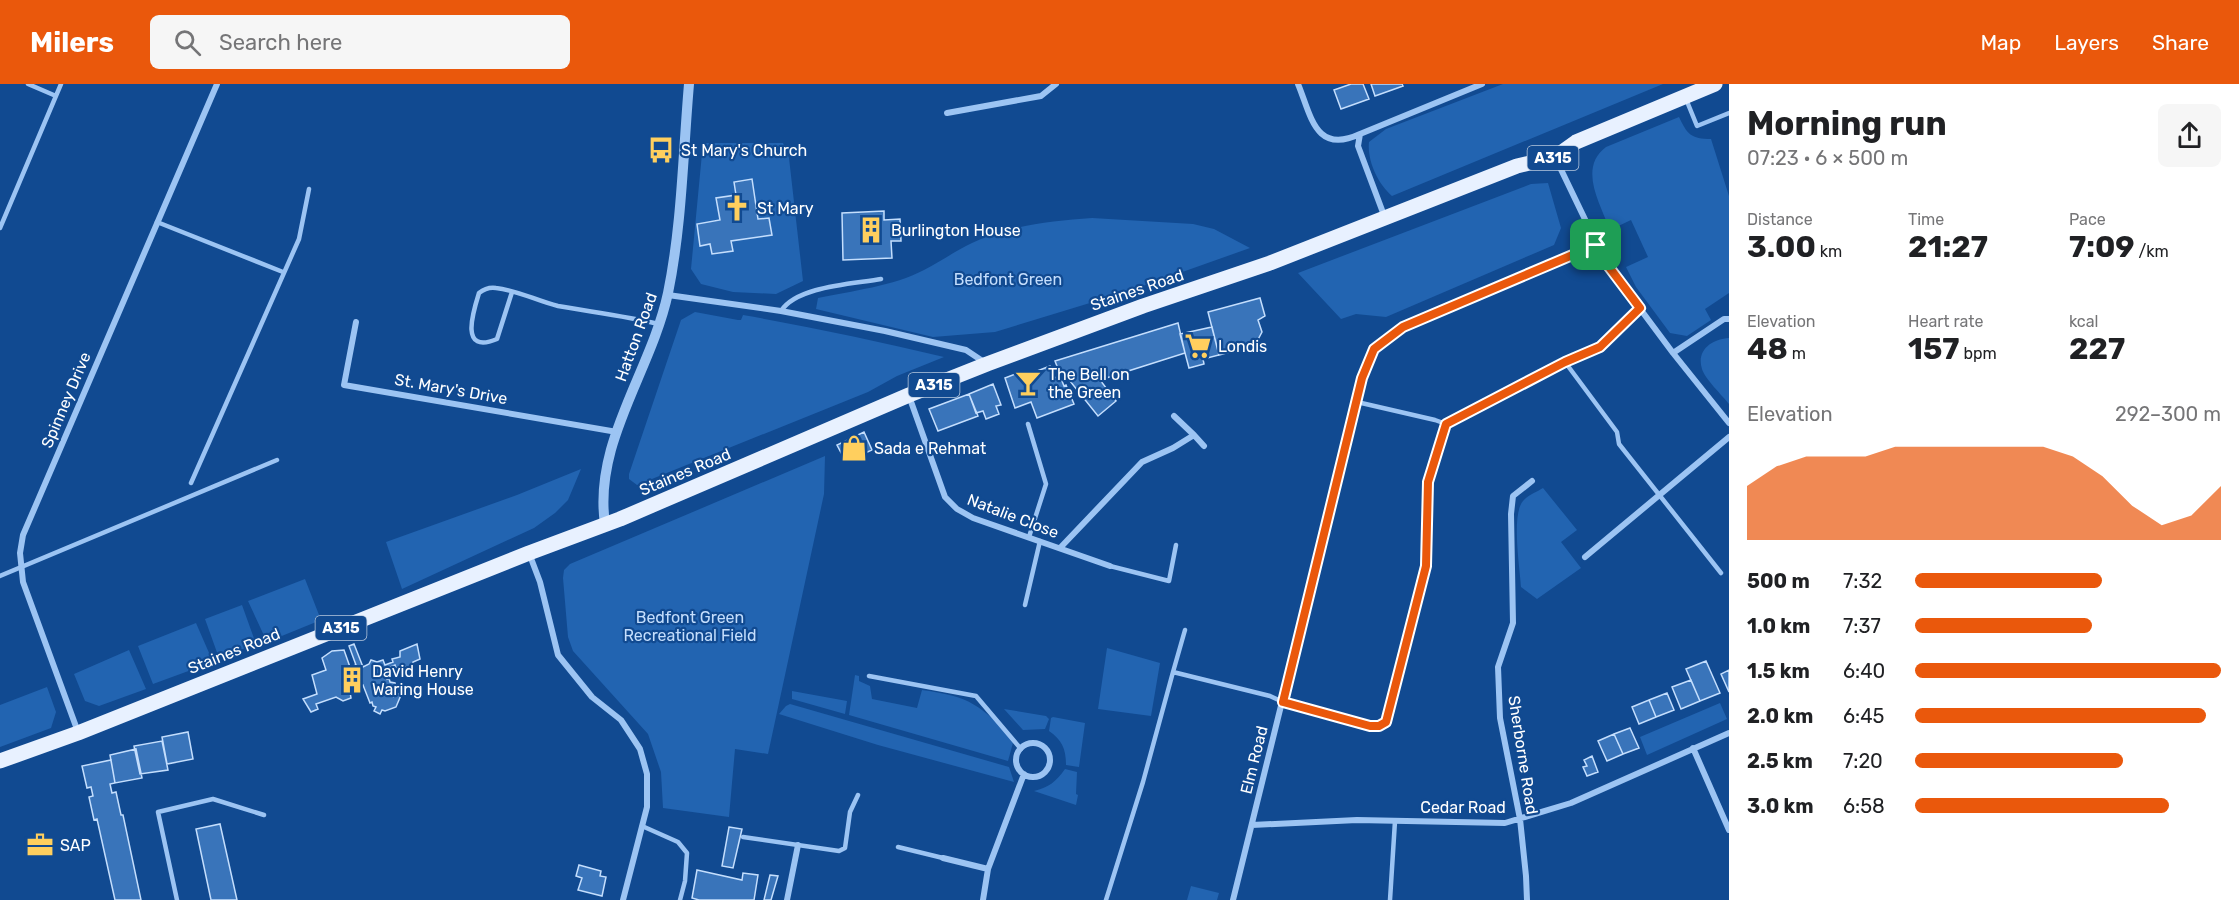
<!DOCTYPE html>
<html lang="en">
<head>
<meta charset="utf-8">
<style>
	:root { --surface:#fff; --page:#f6f6f6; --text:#202124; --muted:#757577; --accent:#ea580c }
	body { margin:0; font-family:Rubik,sans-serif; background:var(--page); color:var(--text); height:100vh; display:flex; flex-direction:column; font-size:22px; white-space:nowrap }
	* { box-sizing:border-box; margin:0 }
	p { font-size:20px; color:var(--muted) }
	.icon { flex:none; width:33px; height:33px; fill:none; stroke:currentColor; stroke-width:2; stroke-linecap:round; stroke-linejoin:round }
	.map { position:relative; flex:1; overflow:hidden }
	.side { display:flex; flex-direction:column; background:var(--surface); width:510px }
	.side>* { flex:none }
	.pin { position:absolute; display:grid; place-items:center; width:51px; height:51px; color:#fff; margin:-26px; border-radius:12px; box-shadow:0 3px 9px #0006 }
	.round { display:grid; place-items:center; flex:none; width:63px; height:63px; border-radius:9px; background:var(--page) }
	.headline { display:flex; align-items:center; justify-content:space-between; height:102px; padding:0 18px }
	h1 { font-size:33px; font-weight:700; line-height:45px }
	.metrics { display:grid; grid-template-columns:repeat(3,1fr); gap:9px; height:102px; padding:6px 18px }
	.metrics div { display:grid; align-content:center }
	.metrics b { font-size:30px; font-weight:700 }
	.metrics small { font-size:16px; font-weight:400 }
	.metrics p { font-size:16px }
	.chart { height:168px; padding:12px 18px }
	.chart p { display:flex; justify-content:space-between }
	.chart svg { width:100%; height:108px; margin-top:6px; fill:var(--accent); opacity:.7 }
	ul { padding:0 18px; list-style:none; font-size:20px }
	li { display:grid; grid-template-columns:96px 72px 1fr; align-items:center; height:45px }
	li i { height:15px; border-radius:8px; background:var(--accent) }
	header { display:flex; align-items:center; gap:36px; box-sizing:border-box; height:84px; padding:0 30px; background:var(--accent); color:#fff }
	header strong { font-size:28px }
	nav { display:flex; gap:33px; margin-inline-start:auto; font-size:21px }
	.search { width:420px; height:54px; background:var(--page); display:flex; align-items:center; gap:15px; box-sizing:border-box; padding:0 21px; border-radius:9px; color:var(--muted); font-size:22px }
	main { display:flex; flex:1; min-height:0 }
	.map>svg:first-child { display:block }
	.green { fill:#2264b1 }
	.building { fill:#3974ba; stroke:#c4defd; stroke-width:1.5 }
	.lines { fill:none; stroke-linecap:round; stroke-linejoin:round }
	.service { stroke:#9cc4f3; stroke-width:4.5 }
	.minor { stroke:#9cc4f3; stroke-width:6 }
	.tertiary { stroke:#9cc4f3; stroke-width:10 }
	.primary { stroke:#e8f1ff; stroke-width:15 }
	.route-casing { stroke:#fff; stroke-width:12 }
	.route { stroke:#ea580c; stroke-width:8 }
	.labels { text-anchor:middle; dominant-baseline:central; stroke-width:4.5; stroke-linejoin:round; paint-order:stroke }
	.shield { fill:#114a91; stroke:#b8c9de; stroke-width:1.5 }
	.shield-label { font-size:15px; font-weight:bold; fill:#fff }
	.poi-label { font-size:16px; fill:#fff; stroke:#114a91; text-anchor:start }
	.park-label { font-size:16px; fill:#c4defd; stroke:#114a91 }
	.street-label { font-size:16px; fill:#fff; stroke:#114a91 }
</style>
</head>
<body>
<header>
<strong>Milers</strong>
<div class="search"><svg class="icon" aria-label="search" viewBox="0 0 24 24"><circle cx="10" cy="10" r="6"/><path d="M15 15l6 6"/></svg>Search here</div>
<nav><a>Map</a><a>Layers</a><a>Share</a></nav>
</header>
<main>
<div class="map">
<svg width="1729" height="816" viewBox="0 0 1729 816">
	<rect width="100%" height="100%" fill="#114a91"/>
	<path class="green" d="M1503 0H1663L1392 112C1378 100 1367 77 1369 58L1386 45Z
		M1679 33C1687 50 1691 55 1711 55L1729 112V209L1705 225 1711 236 1687 252 1670 249 1636 203 1626 183 1648 173 1631 136 1610 146C1600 119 1578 84 1606 63Z
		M703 59H783L789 74 803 197 776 210 733 208 701 200 691 185Z
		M1548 99 1561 144 1554 161 1386 233 1356 230 1341 235 1298 189 1531 100Z
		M1092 134 1193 140 1214 145 1250 164 1126 208 995 248 933 253 816 225 818 214C851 207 894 202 924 186 940 178 955 167 972 159 1010 141 1051 137 1092 134Z
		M695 228 738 236H741L743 231C811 243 877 257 944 273L897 292 868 308 637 401 629 395V390L681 236Z
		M1729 254V320C1722 311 1705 295 1702 285 1696 266 1712 255 1729 254Z
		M825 372 824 410 768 670 735 665 729 733 663 724 661 688 648 650 573 567 568 553 563 494 564 486 570 480Z
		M581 385 568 416 555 429 534 444 402 505 386 458 517 411Z
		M1543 404 1577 446 1561 458 1581 484 1537 515 1521 503C1520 484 1511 431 1523 417 1528 411 1537 408 1543 404Z
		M305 495 321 536 267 558 248 517Z
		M242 521 256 560 219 574 205 535Z
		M196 539 213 578 153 600 138 562Z
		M1107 564 1160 579 1151 632 1098 625Z
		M129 566 146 605 99 622 85 617 74 590Z
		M855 591 859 592V597L870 602 872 615 917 624 922 606C972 613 979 621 1014 655L1008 677 849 631Z
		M47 603 56 628 51 644 0 663V621Z
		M792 607 847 617 845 630 792 615Z
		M1720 619 1727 635 1647 671 1640 653Z
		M790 620 1009 683 1014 698 878 661 779 630 786 622Z
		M1004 625 1046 632 1049 635 1045 645 1023 646Z
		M1053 633 1085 639 1079 683 1066 681C1066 665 1062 656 1049 647L1051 634Z
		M1065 685 1077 688 1076 710 1078 711 1076 721 1034 707C1049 703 1056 698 1065 685Z
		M1191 802 1219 809 1217 816H1187Z"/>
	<path class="building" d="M1351 0H1363L1369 15 1341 25 1334 6Z
		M1371 0H1402L1403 2 1375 12Z
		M752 95 758 135 769 134 772 151 731 157 733 167 712 170 710 160 700 162 697 140 720 136 716 114 736 111 734 98Z
		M884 127V136L900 135 901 157H891L892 174 843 176 842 129Z
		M1260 214 1265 232 1258 236 1262 248 1255 261 1219 271 1208 228Z
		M1178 239 1185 269 1100 296 1116 317 1098 332 1070 297 1060 290 1055 277Z
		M1212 243 1219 271 1203 275 1204 280 1189 284 1180 250Z
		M1050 282 1054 294 1060 292 1064 302 1066 301 1074 320 1037 334 1031 318 1015 324 1005 294 1018 289 1019 294Z
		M993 300 1001 321 996 322 999 330 986 335 983 327 976 329 969 310Z
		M969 310 978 332 938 347 929 325Z
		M864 348 872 366 846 378 837 361Z
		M354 560 363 583 369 580 371 576 377 578 383 576 385 581 393 578 392 575 400 573V567L417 560 420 575 413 578 411 584 406 585 404 581 396 584 395 581 386 585 387 595 389 594 390 598 395 599 396 602 393 606 394 611 395 608 401 611 396 623 385 627 382 626 380 630 374 627 376 623 373 622 372 618 370 619 363 601 350 608 351 614 343 617 336 613 316 620 318 625 311 628 303 615 317 610 312 591 326 586 322 574 332 567 344 566 350 583 356 581 349 562Z
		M1706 577 1720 609 1700 617 1686 585Z
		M1729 586V608L1721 590Z
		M1691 596 1700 617 1681 625 1672 603Z
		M1667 609 1674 626 1656 633 1649 616Z
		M1649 616 1656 633 1639 640 1632 623Z
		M1630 644 1639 664 1623 670 1614 650Z
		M188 648 193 675 167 680 162 653Z
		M1614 650 1623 670 1607 677 1598 657Z
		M162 657 168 686 140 690 134 662Z
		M136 665 142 694 115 699 110 671Z
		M1592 672 1598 688 1587 692 1583 683 1587 682 1584 676Z
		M111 676 115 699 110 700 112 709 116 708 121 731H123L141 816H115L97 735 94 736 89 713 93 712 91 703 87 704 82 682Z
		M220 740 237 816H211L196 745Z
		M729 743 742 745 733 784 722 782Z
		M579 781 601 787 600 792 606 793 602 812 578 806 582 794 576 792Z
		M697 786 742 796 743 789 758 791 754 816H699L692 814Z
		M770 791 778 792 771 816H764Z"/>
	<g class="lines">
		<path class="service" d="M28 0 56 12
			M1686 15 1697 42 1729 29
			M157 138 283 188
			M0 144 61 0
			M512 208 497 255C459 271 473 228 479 209 484 205 489 203 496 204 517 206 537 217 558 222 592 228 626 232 659 240
			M781 227C797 202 853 200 881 195
			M1565 278 1617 348 1619 360 1721 489
			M1357 318 1435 336 1446 340
			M1028 340 1046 400 1029 453
			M191 399 299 155 309 105
			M1110 482 1169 497 1176 461
			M0 492 277 376
			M1025 521 1040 457
			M1173 588 1185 546
			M869 592 976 612 1021 665
			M642 742 678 758 687 769 685 797 680 816
			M743 753 839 767 845 764 850 728 858 711
			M898 763 943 774
			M177 816 158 728 213 715 264 731
			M1106 816 1143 698 1173 588 1270 612 1283 618 1370 642 1379 641 1386 638 1426 482 1428 398 1446 340 1565 278 1601 263 1640 224
			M1390 816 1395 737"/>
		<path class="minor" d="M1298 0C1311 31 1315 71 1360 50
			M947 29 1041 12 1056 0
			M1555 73 1606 179 1673 269 1729 339
			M1385 134 1358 62 1360 50 1482 0
			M668 211 781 227 885 247 966 266 984 278
			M356 238 344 301 617 348
			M1673 269 1724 235H1729
			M909 312 945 413 957 425 973 434 1110 482
			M1174 332 1194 351
			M1060 464 1142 378 1173 364 1194 351 1204 362
			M529 469 540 498 558 571 592 613 621 636 640 665 647 690V723L623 816
			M1585 473 1729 353
			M78 648 23 498 20 469 23 451 217 0
			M1016 676a17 17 0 1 1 34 0a17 17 0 1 1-34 0Z
			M1693 664 1729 746
			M1252 741 1357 736 1505 739 1571 719 1729 649
			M943 774 988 785
			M787 816 798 761
			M983 816 988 785 1024 690
			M1233 816 1362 294 1374 265 1403 243 1596 161
			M1527 816 1526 792 1520 735 1500 634 1498 583 1513 539 1511 430 1513 412 1532 397"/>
		<path class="tertiary" d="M605 440C593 358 651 288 668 209 682 141 683 69 689 0"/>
		<path class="primary" d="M0 677 78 649 529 469 620 435 909 311 987 280 1143 222 1270 179 1517 82 1555 73 1576 58 1715 0"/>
	</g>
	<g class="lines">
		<g class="route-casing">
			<path id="route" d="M1596 161 1606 179 1640 224 1600 263 1565 278 1446 340 1428 398 1426 482 1386 638 1379 642H1370L1283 618 1362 294 1374 265 1403 243Z"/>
		</g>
		<use href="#route" class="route"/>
	</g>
	<defs>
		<g id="bus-bare" transform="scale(2.07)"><path d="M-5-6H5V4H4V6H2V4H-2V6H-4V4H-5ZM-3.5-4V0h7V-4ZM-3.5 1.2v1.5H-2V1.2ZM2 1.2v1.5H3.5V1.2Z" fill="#ffcf5e" stroke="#114a91" stroke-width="2.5" paint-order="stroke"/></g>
		<g id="church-bare" transform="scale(2.07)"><path d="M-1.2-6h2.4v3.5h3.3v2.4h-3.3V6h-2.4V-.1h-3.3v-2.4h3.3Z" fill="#ffcf5e" stroke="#114a91" stroke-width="2.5" paint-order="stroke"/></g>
		<g id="building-bare" transform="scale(2.07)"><path d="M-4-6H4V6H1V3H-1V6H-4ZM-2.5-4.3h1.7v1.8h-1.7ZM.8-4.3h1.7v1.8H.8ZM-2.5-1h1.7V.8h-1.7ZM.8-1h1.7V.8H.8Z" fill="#ffcf5e" stroke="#114a91" stroke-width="2.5" paint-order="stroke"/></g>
		<g id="supermarket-bare" transform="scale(2.07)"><path d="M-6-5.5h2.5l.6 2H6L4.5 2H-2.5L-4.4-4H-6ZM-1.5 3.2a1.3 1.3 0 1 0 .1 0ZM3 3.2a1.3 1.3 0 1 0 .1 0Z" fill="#ffcf5e" stroke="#114a91" stroke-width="2.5" paint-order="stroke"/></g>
		<g id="bar-bare" transform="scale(2.07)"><path d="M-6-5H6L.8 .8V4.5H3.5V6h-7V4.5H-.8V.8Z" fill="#ffcf5e" stroke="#114a91" stroke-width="2.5" paint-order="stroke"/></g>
		<g id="shop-bare" transform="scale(2.07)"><path d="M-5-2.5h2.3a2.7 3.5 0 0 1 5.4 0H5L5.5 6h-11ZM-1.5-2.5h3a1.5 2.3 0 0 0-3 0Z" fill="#ffcf5e" stroke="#114a91" stroke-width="2.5" paint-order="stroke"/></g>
		<g id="office-bare" transform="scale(2.07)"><path d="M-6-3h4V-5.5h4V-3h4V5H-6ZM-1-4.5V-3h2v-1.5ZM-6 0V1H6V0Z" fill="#ffcf5e" stroke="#114a91" stroke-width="2.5" paint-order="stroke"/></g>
	</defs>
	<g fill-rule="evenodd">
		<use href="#bus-bare" x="661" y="66"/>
		<use href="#church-bare" x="737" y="124"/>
		<use href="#building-bare" x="871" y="146"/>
		<use href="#supermarket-bare" x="1198" y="262"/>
		<use href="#bar-bare" x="1028" y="299"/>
		<use href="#shop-bare" x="854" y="364"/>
		<use href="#building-bare" x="352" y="596"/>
		<use href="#office-bare" x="40" y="761"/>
	</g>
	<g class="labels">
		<g class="shield">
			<rect x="1527.5" y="62" width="51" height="24" rx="4.5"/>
			<rect x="908.5" y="289" width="51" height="24" rx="4.5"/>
			<rect x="315.5" y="532" width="51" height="24" rx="4.5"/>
		</g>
		<g class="shield-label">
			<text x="1553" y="74">A315</text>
			<text x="934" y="301">A315</text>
			<text x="341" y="544">A315</text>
		</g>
		<g class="poi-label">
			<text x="681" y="66">St Mary's Church</text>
			<text x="757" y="124">St Mary</text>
			<text x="891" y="146">Burlington House</text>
			<text x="1218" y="262">Londis</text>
			<text x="1048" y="290">The Bell on<tspan x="1048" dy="18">the Green</tspan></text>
			<text x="874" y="364">Sada e Rehmat</text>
			<text x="372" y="587">David Henry<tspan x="372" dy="18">Waring House</tspan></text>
			<text x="60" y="761">SAP</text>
		</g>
		<g class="park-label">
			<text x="1008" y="195">Bedfont Green</text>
			<text x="690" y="533">Bedfont Green<tspan x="690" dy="18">Recreational Field</tspan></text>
		</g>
		<g class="street-label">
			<text transform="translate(1137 206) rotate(-19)">Staines Road</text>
			<text transform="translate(636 253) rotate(-70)">Hatton Road</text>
			<text transform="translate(451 305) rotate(10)">St. Mary's Drive</text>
			<text transform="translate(66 316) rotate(-67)">Spinney Drive</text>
			<text transform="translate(685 388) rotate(-23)">Staines Road</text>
			<text transform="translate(1013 432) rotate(21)">Natalie Close</text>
			<text transform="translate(234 567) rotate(-22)">Staines Road</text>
			<text transform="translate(1523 671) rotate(81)">Sherborne Road</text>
			<text transform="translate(1254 676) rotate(-76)">Elm Road</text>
			<text x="1463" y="723">Cedar Road</text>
		</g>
	</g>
</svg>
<div class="pin" style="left:1596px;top:161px;background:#1e9e55"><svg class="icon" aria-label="arrive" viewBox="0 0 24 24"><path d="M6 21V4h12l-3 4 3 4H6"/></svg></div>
</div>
<section class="side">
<div class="headline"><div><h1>Morning run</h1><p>07:23 · 6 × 500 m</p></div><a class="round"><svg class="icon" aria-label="share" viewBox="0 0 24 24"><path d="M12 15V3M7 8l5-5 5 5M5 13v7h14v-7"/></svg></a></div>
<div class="metrics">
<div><p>Distance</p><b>3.00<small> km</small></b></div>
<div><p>Time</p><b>21:27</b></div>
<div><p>Pace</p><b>7:09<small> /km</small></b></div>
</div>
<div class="metrics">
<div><p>Elevation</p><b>48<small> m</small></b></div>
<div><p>Heart rate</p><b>157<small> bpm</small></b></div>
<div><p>kcal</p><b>227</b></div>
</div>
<div class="chart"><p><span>Elevation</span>292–300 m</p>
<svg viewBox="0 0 160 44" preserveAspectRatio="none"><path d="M0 44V22L10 14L20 10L30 10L40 10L50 6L60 6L70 6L80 6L90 6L100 6L110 10L120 18L130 30L140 38L150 34L160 22V44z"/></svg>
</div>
<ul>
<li><b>500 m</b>7:32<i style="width:61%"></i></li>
<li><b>1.0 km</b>7:37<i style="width:58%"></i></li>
<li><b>1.5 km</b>6:40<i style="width:100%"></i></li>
<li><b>2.0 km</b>6:45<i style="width:95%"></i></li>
<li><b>2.5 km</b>7:20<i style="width:68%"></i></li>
<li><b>3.0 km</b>6:58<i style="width:83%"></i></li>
</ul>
</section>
</main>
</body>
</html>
